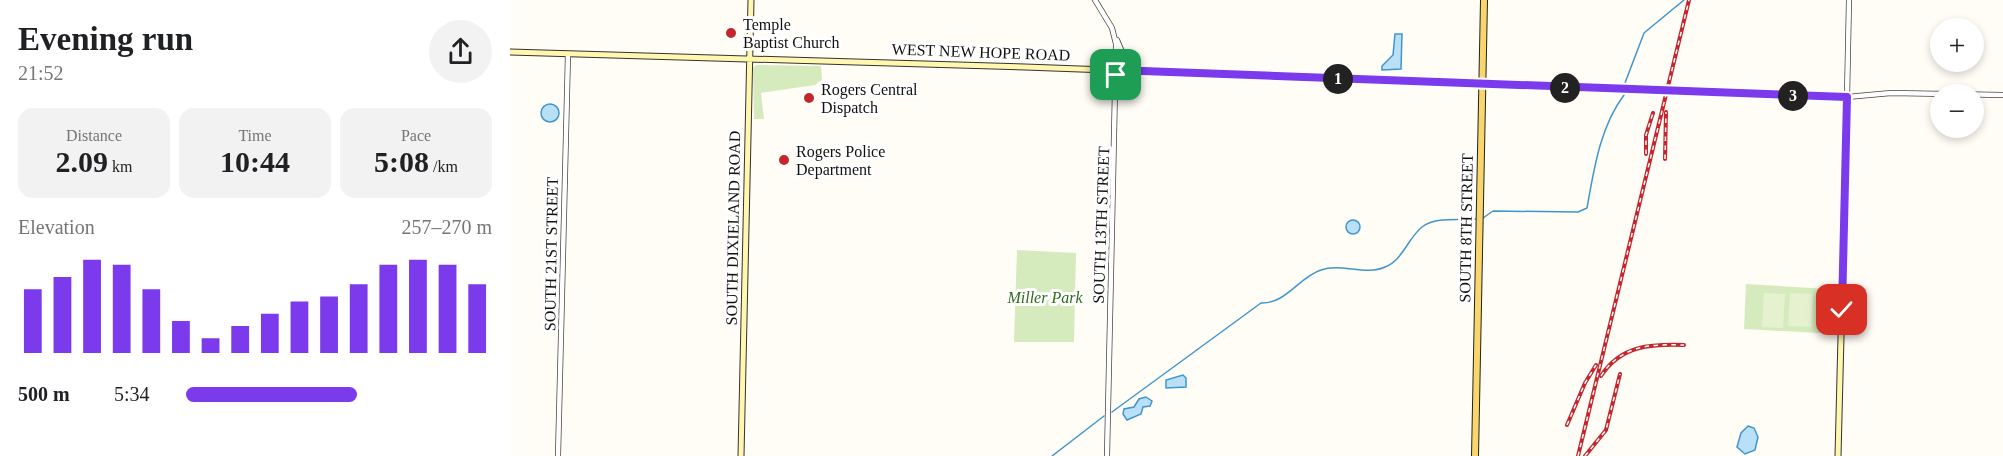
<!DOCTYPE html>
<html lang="en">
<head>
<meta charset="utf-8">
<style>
	:root { --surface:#fff; --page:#f2f2f2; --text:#202124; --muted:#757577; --accent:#7c3aed }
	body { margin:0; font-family:"Times New Roman",serif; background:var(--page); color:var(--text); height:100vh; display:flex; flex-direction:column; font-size:22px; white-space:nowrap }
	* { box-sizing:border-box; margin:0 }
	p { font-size:20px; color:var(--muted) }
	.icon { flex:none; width:33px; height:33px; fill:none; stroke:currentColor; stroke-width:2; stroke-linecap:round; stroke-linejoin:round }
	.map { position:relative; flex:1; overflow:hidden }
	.panel { display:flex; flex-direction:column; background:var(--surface); width:510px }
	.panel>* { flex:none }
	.fabs { position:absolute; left:1420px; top:18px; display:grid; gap:12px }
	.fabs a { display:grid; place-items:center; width:54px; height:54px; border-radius:50%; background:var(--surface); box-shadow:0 3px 9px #0003; font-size:30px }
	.pin { position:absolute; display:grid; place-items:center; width:51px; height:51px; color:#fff; margin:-26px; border-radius:12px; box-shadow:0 3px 9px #0006 }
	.km { position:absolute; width:30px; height:30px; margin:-15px; border-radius:50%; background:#222; color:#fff; font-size:16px; line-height:30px; text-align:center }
	.round { display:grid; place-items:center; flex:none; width:63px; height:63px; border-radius:32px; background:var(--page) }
	.headline { display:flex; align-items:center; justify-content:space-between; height:102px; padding:0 18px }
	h1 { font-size:33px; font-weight:700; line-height:45px }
	.metrics { display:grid; grid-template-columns:repeat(3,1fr); gap:9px; height:102px; padding:6px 18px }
	.metrics div { display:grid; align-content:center; border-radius:15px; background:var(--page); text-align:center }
	.metrics b { font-size:30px; font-weight:700 }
	.metrics small { font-size:16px; font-weight:400 }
	.metrics p { font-size:16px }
	.chart { height:168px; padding:12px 18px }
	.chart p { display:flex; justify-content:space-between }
	.chart svg { width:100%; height:108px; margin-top:6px; stroke:var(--accent); stroke-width:6 }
	ul { padding:0 18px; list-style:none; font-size:20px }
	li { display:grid; grid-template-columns:96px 72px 1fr; align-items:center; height:45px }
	li i { height:15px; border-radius:8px; background:var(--accent) }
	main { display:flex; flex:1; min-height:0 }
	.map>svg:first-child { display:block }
	.green { fill:#d5ebbd }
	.pitch { fill:#e6f2cf }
	.water { fill:#b9e0f7; stroke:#3f96cf; stroke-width:1.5 }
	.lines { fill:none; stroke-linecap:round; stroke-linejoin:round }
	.stream { stroke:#3f96cf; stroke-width:1.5 }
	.tertiary-casing { stroke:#444; stroke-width:6 }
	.secondary-casing { stroke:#333; stroke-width:7 }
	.primary-casing { stroke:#222; stroke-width:8 }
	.tertiary { stroke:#fff; stroke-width:4.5 }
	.secondary { stroke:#fff6b0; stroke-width:5 }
	.primary { stroke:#f9d66b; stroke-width:6 }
	.rail-casing { stroke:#c4262e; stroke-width:4 }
	.rail { stroke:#fff; stroke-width:1.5; stroke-dasharray:4.5; stroke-linecap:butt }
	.route-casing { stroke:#fff; stroke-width:12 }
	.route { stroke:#7c3aed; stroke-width:8 }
	.poi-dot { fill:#c4262e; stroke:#fff; stroke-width:2 }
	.labels { text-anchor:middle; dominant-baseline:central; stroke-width:6; stroke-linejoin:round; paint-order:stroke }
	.poi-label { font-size:16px; fill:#111; stroke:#fff; text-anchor:start }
	.street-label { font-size:16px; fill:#111; stroke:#fff }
	.park-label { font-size:16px; font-style:italic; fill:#2f6b1f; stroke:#fff }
</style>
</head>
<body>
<main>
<section class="panel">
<div class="headline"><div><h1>Evening run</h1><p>21:52</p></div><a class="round"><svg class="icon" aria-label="share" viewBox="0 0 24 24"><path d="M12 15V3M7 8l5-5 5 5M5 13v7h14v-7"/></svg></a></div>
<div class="metrics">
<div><p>Distance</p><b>2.09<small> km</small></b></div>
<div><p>Time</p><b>10:44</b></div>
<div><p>Pace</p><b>5:08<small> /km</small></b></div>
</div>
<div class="chart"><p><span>Elevation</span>257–270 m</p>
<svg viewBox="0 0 160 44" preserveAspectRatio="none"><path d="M5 44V18M15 44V13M25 44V6M35 44V8M45 44V18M55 44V31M65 44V38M75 44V33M85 44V28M95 44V23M105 44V21M115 44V16M125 44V8M135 44V6M145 44V8M155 44V16"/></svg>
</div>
<ul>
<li><b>500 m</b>5:34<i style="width:56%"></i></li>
</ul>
</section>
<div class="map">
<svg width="1493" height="456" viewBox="0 0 1493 456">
	<rect width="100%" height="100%" fill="#fffdf5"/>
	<path class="green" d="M246 65 311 66 312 80 305 85 251 93 254 119H244L243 68Z
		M507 250 566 253 564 342H504Z
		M1236 284 1320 289 1328 295 1325 301 1327 334 1234 329Z"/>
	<path class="pitch" d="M1254 293 1275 294 1273 328 1252 327Z
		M1280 293 1303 294 1301 327 1278 326Z"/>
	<path class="water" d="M885 34H892L891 69 872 70V66L883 55Z
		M31 113a9 9 0 1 1 18 0a9 9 0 1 1-18 0Z
		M836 227a7 7 0 1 1 14 0a7 7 0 1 1-14 0Z
		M673 375 676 378V387L656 388V380Z
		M636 397 642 401 640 406 633 407 631 414 617 420 613 414 614 409 624 407 629 399Z
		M1238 426 1244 428 1248 437 1245 450 1235 454 1227 447 1231 433Z"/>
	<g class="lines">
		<path class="stream" d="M1115 83 1134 33 1174 0
			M973 218 983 211 1068 212 1077 208C1084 169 1090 127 1114 95
			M602 412 751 303C776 304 789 277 811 270 831 263 856 276 875 267 893 260 898 238 912 227 926 216 951 221 967 219
			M542 456 594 416"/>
		<g class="tertiary-casing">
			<path id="tertiary" d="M585 0 602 28 606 44 597 456
				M1339 0 1337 97 1381 93 1493 95
				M607 40 615 59 629 71
				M48 456 58 54"/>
		</g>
		<g class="secondary-casing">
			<path id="secondary" d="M0 52 515 67 1337 97 1328 456
				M231 456 241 0"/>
		</g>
		<g class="primary-casing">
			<path id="primary" d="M965 456 974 0"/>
		</g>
		<use href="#tertiary" class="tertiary"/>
		<use href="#secondary" class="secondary"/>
		<use href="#primary" class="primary"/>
		<g class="rail-casing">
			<path id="rail" d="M1136 154V135L1143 113
				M1155 159 1156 112
				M1091 376C1111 345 1141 344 1174 345
				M1057 425 1075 383 1086 365
				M1068 456 1179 0
				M1075 456 1096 430 1110 374"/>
		</g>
		<use href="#rail" class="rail"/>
	</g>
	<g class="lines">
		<g class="route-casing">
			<path id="route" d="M606 75V70L1337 97 1332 310"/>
		</g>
		<use href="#route" class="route"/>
	</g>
	<g class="poi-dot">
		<circle cx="221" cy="33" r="6"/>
		<circle cx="299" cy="98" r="6"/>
		<circle cx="274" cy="160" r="6"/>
	</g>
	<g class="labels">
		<g class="poi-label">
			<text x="233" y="24">Temple<tspan x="233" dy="18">Baptist Church</tspan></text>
			<text x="311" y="89">Rogers Central<tspan x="311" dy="18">Dispatch</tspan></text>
			<text x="286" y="151">Rogers Police<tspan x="286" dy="18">Department</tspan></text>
		</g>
		<g class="street-label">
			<text transform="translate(471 52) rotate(2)">WEST NEW HOPE ROAD</text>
			<text transform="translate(591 225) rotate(-88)">SOUTH 13TH STREET</text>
			<text transform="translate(223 228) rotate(-89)">SOUTH DIXIELAND ROAD</text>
			<text transform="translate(956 228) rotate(-89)">SOUTH 8TH STREET</text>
			<text transform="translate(41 254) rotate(-89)">SOUTH 21ST STREET</text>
		</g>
		<g class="park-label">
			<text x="535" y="297">Miller Park</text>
		</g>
	</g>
</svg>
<div class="fabs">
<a>+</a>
<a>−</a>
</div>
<div class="pin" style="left:606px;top:75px;background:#1e9e55"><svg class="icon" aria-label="arrive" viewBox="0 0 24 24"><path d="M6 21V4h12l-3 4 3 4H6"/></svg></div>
<div class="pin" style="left:1332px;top:310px;background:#d93025"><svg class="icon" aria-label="check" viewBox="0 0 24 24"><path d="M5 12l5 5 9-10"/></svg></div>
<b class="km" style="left:828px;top:79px">1</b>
<b class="km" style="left:1055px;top:88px">2</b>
<b class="km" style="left:1283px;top:96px">3</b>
</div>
</main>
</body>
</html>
